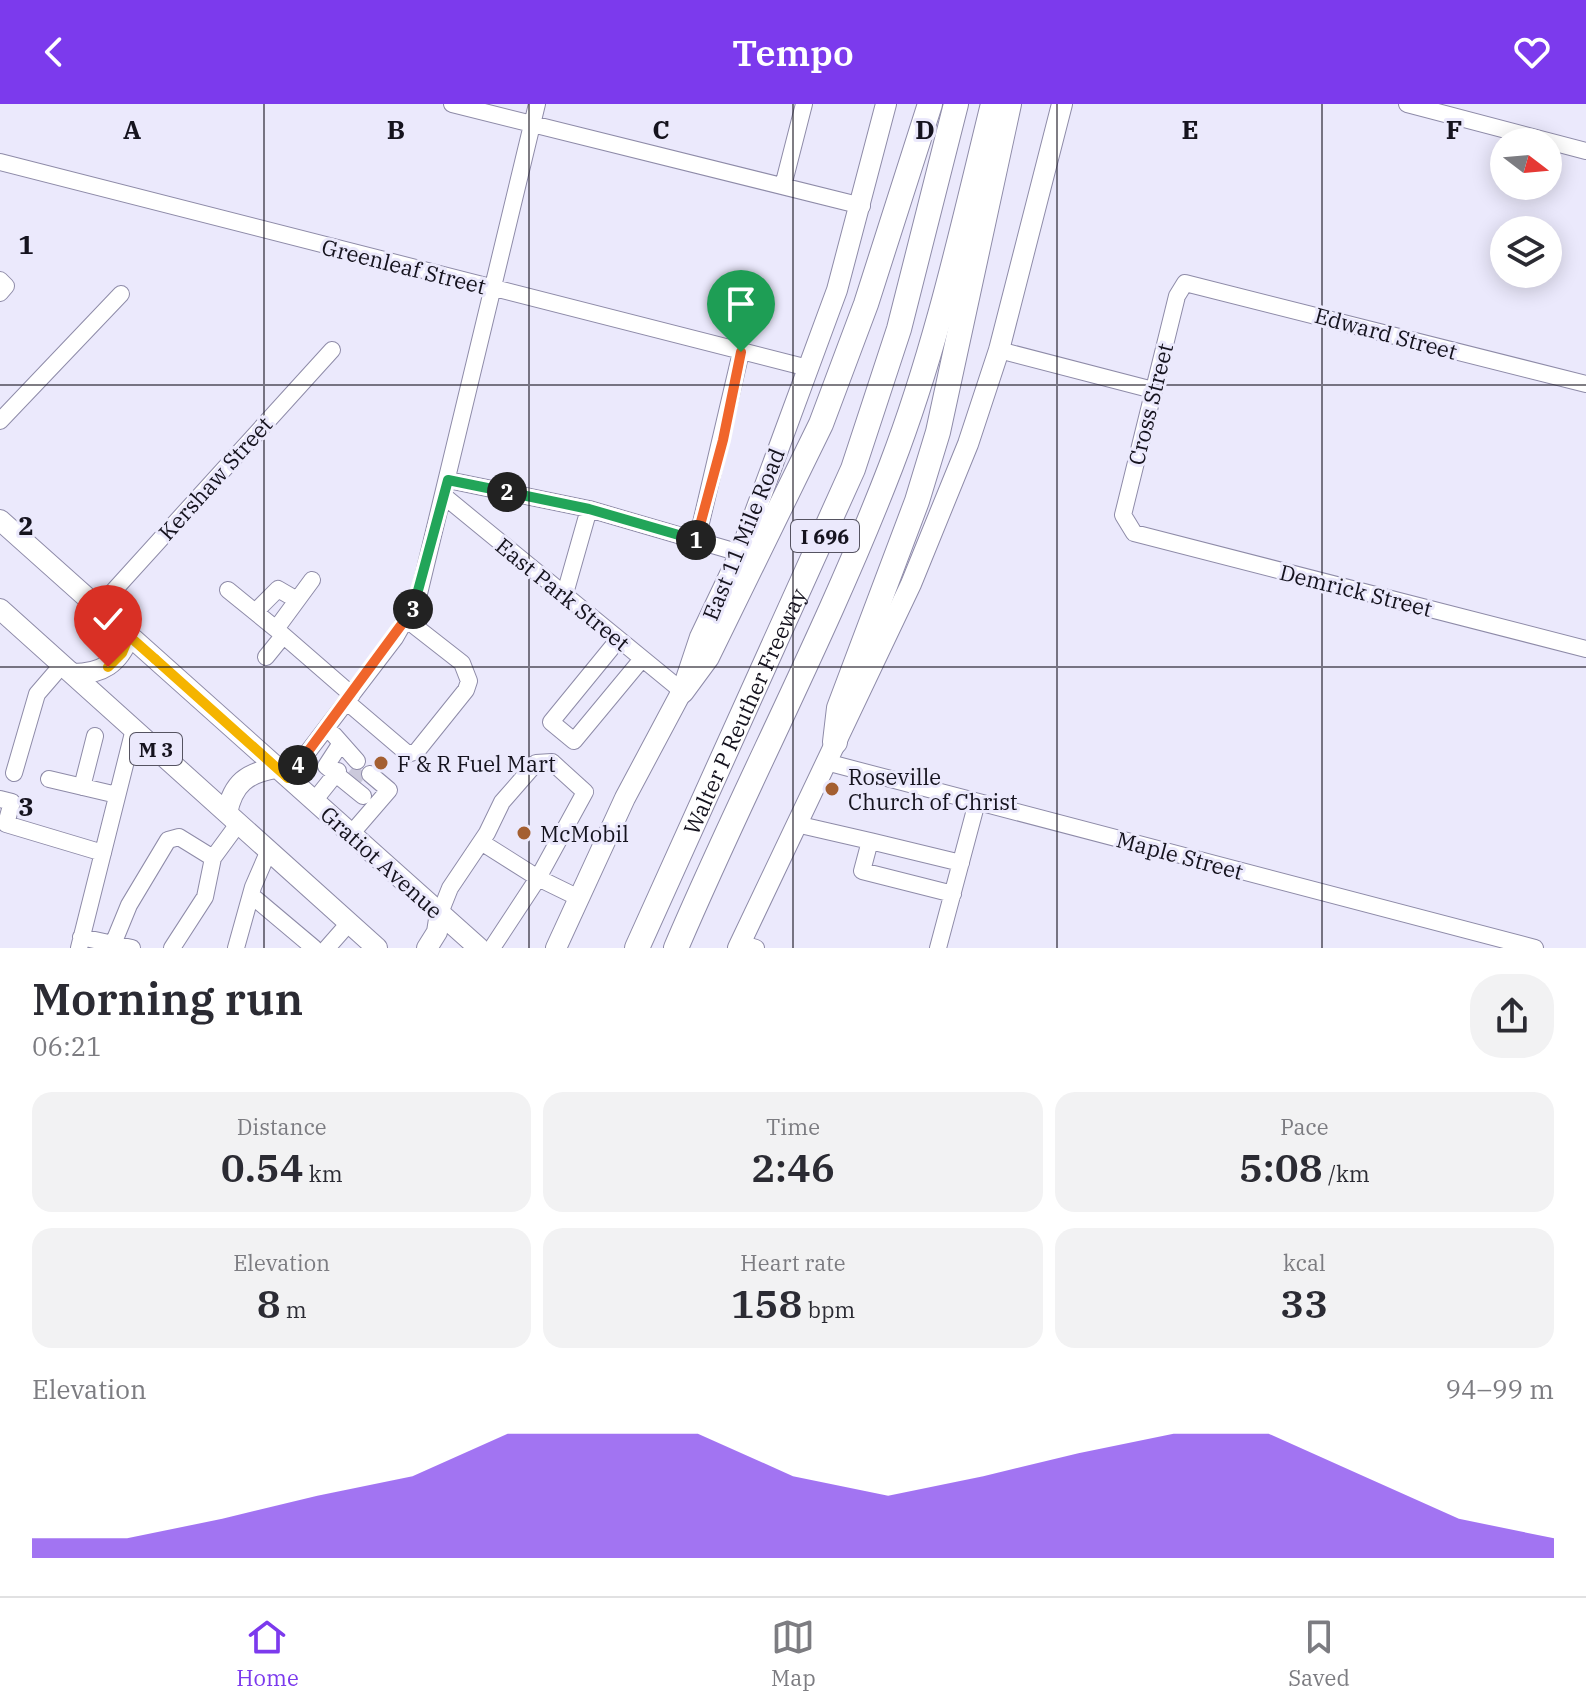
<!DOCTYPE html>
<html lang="en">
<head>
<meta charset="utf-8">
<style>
	:root { --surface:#fff; --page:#f2f2f3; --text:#2b2b33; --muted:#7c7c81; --line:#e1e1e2; --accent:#7c3aed }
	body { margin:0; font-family:"IBM Plex Serif",serif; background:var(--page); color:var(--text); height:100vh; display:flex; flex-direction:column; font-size:30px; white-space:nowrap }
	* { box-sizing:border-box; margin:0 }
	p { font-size:26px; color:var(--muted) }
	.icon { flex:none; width:44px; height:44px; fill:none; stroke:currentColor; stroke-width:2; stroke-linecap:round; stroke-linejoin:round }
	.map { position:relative; height:844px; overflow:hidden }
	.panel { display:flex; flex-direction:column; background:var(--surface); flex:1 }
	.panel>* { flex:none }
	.needle { width:52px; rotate:106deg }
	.controls { position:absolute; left:1490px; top:24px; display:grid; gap:16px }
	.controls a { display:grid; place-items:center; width:72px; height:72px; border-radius:50%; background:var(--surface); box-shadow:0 4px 20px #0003; font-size:40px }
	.pin { position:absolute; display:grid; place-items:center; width:68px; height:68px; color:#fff; margin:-82px -34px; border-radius:50% 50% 50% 0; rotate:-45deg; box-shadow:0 0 8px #0007 }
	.pin .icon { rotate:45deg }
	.km { position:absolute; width:40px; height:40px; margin:-20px; border-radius:50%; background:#222; color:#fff; font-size:22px; line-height:40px; text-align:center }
	.round { display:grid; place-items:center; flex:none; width:84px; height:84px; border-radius:32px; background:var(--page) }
	.overview { display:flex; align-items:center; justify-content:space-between; height:136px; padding:0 32px }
	h1 { font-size:44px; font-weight:600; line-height:60px }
	.stats { display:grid; grid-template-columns:repeat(3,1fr); gap:12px; height:136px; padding:8px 32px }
	.stats div { display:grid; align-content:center; border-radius:20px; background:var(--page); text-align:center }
	.stats b { font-size:40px; font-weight:600 }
	.stats small { font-size:22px; font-weight:400 }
	.stats p { font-size:22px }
	.chart { height:224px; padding:16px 32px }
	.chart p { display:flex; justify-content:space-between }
	.chart svg { width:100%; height:144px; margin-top:8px; fill:var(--accent); opacity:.7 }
	header { display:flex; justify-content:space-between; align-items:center; height:104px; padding:0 32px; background:var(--accent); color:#fff; font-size:36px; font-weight:600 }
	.menu { display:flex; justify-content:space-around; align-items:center; height:112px; border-top:2px solid var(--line); background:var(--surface); font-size:22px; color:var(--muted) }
	.menu a { display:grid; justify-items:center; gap:4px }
	.menu .on { color:var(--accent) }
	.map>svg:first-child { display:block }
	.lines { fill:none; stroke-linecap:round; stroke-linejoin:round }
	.minor-tunnel { stroke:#cbc9db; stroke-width:16; stroke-dasharray:16 8; stroke-linecap:butt }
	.minor-casing { stroke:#8e8ba8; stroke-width:18 }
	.major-casing { stroke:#8e8ba8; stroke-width:22 }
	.highway-casing { stroke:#8e8ba8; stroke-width:26 }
	.minor { stroke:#fff; stroke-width:16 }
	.major { stroke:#fff; stroke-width:20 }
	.highway { stroke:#fff; stroke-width:24 }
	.split-1-casing { stroke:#fff; stroke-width:16 }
	.split-2-casing { stroke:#fff; stroke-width:16 }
	.split-3-casing { stroke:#fff; stroke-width:16 }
	.split-4-casing { stroke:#fff; stroke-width:16 }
	.split-5-casing { stroke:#fff; stroke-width:16 }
	.split-6-casing { stroke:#fff; stroke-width:16 }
	.split-1 { stroke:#f0652b; stroke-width:10 }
	.split-2 { stroke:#22a559; stroke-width:10 }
	.split-3 { stroke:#22a559; stroke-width:10 }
	.split-4 { stroke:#f0652b; stroke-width:10 }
	.split-5 { stroke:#f5b400; stroke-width:10 }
	.split-6 { stroke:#f5b400; stroke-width:10 }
	.grid { fill:none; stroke:#15131e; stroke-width:2; stroke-opacity:0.55 }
	.poi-dot { fill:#a45f31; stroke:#ebe9fc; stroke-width:3 }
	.labels { text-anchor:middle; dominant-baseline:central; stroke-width:6; stroke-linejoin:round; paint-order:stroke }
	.shield { fill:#ebe9fc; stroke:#555361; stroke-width:2 }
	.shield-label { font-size:20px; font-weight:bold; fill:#15131e }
	.street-label { font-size:22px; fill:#15131e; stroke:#ebe9fc }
	.poi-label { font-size:22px; fill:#15131e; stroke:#ebe9fc; text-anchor:start }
	.grid-label { font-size:26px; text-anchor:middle; font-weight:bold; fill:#15131e; stroke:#ebe9fc; stroke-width:6; stroke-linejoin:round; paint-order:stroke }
</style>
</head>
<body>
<header><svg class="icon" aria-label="back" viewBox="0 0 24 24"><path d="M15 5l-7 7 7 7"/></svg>Tempo<svg class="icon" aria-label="heart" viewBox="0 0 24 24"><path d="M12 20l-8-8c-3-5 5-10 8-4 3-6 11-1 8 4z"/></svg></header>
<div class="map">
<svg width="1586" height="844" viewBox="0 0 1586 844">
	<rect width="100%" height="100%" fill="#ebe9fc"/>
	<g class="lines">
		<path class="minor-tunnel" d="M351 678 363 663"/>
		<g class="minor-casing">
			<path id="minor" d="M452 0 862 102
				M1407 0 1586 47
				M0 58 808 264
				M783 82 804 0
				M0 176 6 182 0 189
				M999 246 1153 286
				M1586 280 1185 179 1177 192 1123 411 1134 429 1586 545
				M0 317 121 190
				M448 376 589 405 740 449
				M444 392 682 587
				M697 436 741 248
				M312 476 276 525 352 591
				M228 486 276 525
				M564 493 589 405
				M98 504 332 246
				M255 508 278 485 297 496
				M618 536 551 618 574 637 642 555
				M266 553 283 532
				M347 598 408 650 417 647 466 586 469 577 462 559 407 516
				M334 631 357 657
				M341 639 326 662 363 692
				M826 658 1535 844
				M14 669 37 590 62 561
				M288 674 395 534 418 494 537 0
				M49 675 117 691
				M82 683 95 632
				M0 695 12 698 6 720 103 749
				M314 697 338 667
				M796 720 870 737
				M351 730 389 686 370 670
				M481 738 538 774 579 794
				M953 790 862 767 870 737 961 759
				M251 791 314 844
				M440 809 450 784 487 729 502 698 536 659 552 658 585 688 538 774 492 844
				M81 833 132 844
				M740 839 756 844
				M113 840 129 801 168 736 179 733 213 754
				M79 844 134 625
				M172 844 205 793 213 754 238 720
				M236 844 253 783 269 746
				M327 844 349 819
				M938 844 977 698"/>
		</g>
		<g class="major-casing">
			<path id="major" d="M0 416 479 844
				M0 505 377 844
				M73 570C102 570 119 559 129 532
				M227 709C233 679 247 669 276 664
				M427 844 437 828 440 809
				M556 844 625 694 682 587 700 533 740 449 837 186 886 0
				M738 844 911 480 968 340 999 246 1062 0"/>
		</g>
		<g class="highway-casing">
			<g id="highway">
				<path d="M682 587 707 553 821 320 866 200 930 0"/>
				<path d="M835 638 839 604 917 397 938 328 1009 0"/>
				<path id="s1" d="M637 844 853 365 899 225 956 0"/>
				<path d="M676 844C745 682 828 526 891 362 936 245 963 122 993 0"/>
			</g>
		</g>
		<use href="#minor" class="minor"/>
		<use href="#major" class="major"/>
		<use href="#highway" class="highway"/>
	</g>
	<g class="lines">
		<g class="split-1-casing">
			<path id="split-1" d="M696 436 723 336 741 248"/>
		</g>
		<g class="split-2-casing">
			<path id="split-2" d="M507 388 589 405 696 436"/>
		</g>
		<g class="split-3-casing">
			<path id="split-3" d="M413 505 448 376 507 388"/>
		</g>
		<g class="split-4-casing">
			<path id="split-4" d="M298 661 413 505"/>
		</g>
		<g class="split-5-casing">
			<path id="split-5" d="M155 555 288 674 298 661"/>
		</g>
		<g class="split-6-casing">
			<path id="split-6" d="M108 563 122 549 129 532 155 555"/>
		</g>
		<use href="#split-1" class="split-1"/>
		<use href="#split-2" class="split-2"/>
		<use href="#split-3" class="split-3"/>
		<use href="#split-4" class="split-4"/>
		<use href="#split-5" class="split-5"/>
		<use href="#split-6" class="split-6"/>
	</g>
	<path class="grid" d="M264 0V844M529 0V844M793 0V844M1057 0V844M1322 0V844M0 281H1586M0 563H1586"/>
	<g class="poi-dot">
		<circle cx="381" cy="659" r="8"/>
		<circle cx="832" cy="685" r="8"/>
		<circle cx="524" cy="729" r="8"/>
	</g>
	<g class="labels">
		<g class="shield">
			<rect x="791" y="416" width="68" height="32" rx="6"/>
			<rect x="130" y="629" width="52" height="32" rx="6"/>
		</g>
		<g class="shield-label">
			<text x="825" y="432">I 696</text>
			<text x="156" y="645">M 3</text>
		</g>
		<g class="street-label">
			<text transform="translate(404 162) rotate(14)">Greenleaf Street</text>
			<text transform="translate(1386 229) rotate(15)">Edward Street</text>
			<text transform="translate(1150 300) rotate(-76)">Cross Street</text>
			<text transform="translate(215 374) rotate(-48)">Kershaw Street</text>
			<text transform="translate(743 430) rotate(-68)">East 11 Mile Road</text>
			<text transform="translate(1356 486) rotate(14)">Demrick Street</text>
			<text transform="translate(563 490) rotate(39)">East Park Street</text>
			<text stroke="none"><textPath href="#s1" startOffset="260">Walter P Reuther Freeway</textPath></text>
			<text transform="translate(1180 751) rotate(15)">Maple Street</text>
			<text transform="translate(382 758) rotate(42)">Gratiot Avenue</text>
		</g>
		<g class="poi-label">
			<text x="397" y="659">F &amp; R Fuel Mart</text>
			<text x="848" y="672">Roseville<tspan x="848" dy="25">Church of Christ</tspan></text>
			<text x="540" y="729">McMobil</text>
		</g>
	</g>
	<g class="grid-label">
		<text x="132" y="35">A</text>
		<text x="396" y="35">B</text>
		<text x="661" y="35">C</text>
		<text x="925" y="35">D</text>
		<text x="1190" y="35">E</text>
		<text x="1454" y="35">F</text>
		<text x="26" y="150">1</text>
		<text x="26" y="431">2</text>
		<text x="26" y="712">3</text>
	</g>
</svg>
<div class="controls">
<a><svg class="needle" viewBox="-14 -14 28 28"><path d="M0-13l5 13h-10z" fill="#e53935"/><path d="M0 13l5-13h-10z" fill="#7c7c81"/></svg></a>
<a><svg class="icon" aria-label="layers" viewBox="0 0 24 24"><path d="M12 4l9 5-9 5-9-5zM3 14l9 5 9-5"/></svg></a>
</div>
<div class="pin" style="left:741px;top:248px;background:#1e9e55"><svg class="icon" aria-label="arrive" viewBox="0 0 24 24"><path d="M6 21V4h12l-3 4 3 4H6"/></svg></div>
<div class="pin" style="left:108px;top:563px;background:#d93025"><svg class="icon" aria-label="check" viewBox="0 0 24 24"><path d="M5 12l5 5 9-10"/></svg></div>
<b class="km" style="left:696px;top:436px">1</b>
<b class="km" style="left:507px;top:388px">2</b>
<b class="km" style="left:413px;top:505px">3</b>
<b class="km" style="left:298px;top:661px">4</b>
</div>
<section class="panel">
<div class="overview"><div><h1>Morning run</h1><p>06:21</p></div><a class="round"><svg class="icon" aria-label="share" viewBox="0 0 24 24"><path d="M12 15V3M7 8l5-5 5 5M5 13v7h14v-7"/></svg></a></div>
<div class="stats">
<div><p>Distance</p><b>0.54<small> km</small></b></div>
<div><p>Time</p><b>2:46</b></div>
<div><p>Pace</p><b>5:08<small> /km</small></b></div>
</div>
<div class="stats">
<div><p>Elevation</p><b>8<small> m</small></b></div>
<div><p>Heart rate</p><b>158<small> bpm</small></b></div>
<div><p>kcal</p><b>33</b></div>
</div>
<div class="chart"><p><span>Elevation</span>94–99 m</p>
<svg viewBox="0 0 160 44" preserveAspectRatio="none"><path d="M0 44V38L10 38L20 32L30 25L40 19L50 6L60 6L70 6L80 19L90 25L100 19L110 12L120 6L130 6L140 19L150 32L160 38V44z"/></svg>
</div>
</section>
<nav class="menu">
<a class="on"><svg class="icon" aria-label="home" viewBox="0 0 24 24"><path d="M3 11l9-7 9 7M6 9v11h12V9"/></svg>Home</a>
<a><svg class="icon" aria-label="map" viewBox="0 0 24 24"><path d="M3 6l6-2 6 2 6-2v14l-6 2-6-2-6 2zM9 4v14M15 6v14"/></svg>Map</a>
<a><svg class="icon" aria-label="saved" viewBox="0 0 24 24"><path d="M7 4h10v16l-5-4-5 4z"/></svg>Saved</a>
</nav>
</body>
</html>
